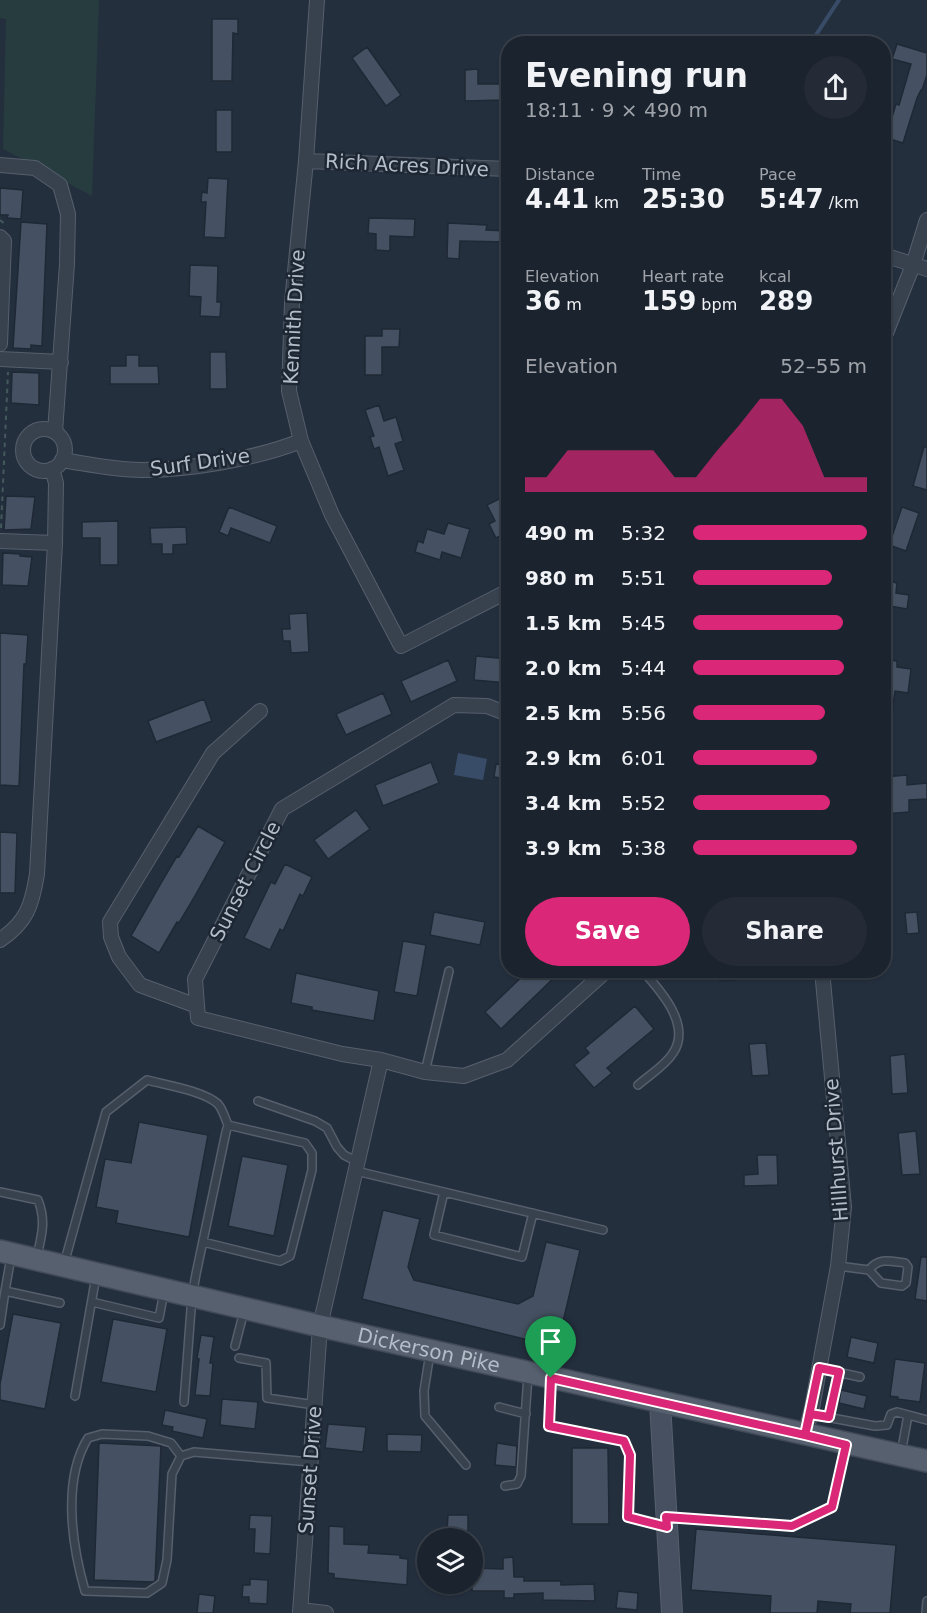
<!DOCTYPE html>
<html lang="en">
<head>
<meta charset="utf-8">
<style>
	:root { --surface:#1b232e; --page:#242b36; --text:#f1f3f6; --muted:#a0a4aa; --line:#39404a; --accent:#db2777 }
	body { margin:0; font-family:"DejaVu Sans",sans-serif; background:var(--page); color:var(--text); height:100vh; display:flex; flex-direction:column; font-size:22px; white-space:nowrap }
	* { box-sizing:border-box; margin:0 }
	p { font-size:20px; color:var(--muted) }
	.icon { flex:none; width:33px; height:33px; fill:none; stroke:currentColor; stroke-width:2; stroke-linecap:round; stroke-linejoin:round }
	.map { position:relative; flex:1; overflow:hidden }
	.side { position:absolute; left:501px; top:36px; width:390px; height:942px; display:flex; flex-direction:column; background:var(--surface); border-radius:24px; box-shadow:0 2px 4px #0004,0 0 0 2px var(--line) }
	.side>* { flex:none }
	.fabs { position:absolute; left:417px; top:1528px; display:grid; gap:12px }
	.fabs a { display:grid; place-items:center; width:66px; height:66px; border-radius:50%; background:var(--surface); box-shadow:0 2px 4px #0004,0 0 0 2px var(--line); font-size:30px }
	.pin { position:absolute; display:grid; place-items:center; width:51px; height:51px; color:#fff; margin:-62px -26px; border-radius:50% 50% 50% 0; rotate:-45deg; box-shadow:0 0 6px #0007 }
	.pin .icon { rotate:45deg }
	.round { display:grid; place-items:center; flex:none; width:63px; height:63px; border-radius:32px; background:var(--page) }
	.overview { display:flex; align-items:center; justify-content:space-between; height:102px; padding:0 24px }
	h1 { font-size:33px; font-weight:600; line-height:45px }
	.metrics { display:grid; grid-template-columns:repeat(3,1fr); gap:9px; height:102px; padding:6px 24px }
	.metrics div { display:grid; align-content:center }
	.metrics b { font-size:26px; font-weight:600 }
	.metrics small { font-size:16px; font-weight:400 }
	.metrics p { font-size:16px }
	.chart { height:168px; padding:12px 24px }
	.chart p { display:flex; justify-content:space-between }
	.chart svg { width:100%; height:108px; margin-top:6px; fill:var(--accent); opacity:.7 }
	.button { display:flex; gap:12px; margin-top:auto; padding:12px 24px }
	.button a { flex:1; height:69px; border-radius:36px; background:var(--accent); color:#fff; font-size:24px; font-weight:600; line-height:69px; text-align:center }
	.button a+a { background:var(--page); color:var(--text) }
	ul { padding:0 24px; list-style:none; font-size:20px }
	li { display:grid; grid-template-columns:96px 72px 1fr; align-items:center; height:45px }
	li i { height:15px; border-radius:8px; background:var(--accent) }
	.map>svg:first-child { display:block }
	.green { fill:#263c3f }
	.water { fill:#394c67 }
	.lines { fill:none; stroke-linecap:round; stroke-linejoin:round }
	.stream { stroke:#394c67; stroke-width:4 }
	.building { fill:#455162; stroke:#1f2835; stroke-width:1.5 }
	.lane-casing { stroke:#565f6c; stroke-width:10 }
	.street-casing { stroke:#565f6c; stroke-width:16 }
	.secondary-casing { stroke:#565f6c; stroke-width:22 }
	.primary-casing { stroke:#414a57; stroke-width:24 }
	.path { stroke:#44595c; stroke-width:2; stroke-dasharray:4.5 4.5; stroke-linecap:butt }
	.lane { stroke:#38414e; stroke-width:7 }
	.street { stroke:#38414e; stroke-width:14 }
	.secondary { stroke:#465061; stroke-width:20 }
	.primary { stroke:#56606e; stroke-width:21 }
	.route-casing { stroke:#fff; stroke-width:12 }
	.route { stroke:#db2777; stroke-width:8 }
	.labels { text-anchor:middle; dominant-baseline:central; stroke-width:5; stroke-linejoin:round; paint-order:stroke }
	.street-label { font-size:20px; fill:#b4bcc9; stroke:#1d2633 }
</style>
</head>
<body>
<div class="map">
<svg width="927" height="1613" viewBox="0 0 927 1613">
	<rect width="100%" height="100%" fill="#242f3e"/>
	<path class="green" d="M0 0H99L92 196 3 149 6 19 0 18Z"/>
	<path class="water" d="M458 753 487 759 483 780 454 775Z"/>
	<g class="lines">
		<path class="stream" d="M810 44 839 0"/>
	</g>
	<path class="building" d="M212 19H238V34L233 33 232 81H212Z
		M897 44 927 53V75L922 90H921L917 98 903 143 884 137 887 129 884 128 886 115 892 117 896 104 899 105 911 64 892 59Z
		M367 47 401 95 386 106 352 58Z
		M478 69V84H503V100L465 101V70Z
		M216 110H232V152H216Z
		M208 178 228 179 225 238 204 237 206 202H201L202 192 207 193Z
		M0 188 23 190 21 219 7 218 8 215H0Z
		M369 218 415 219 414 237 390 236V251L376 250V234L368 233Z
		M21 222 47 224 42 346 31 345V349L13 348Z
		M448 223 487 225 486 230 508 231V242L460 241 459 259 447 258Z
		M190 265 218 266 217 302H221L220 317 200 316 201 297 189 296Z
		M382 329H400L399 347H382V375H365V336H382Z
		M210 352H226L227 389H210Z
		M126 355H139V366H158L159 384H110V366H126Z
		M12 372 39 373V405L11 403Z
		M379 405 384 421 396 417 403 441 395 444 404 470 388 476 379 447 374 449 370 437 374 436 365 410Z
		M924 447H927V490L913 486Z
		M6 496 35 497 31 529 4 530Z
		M501 498 504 505 508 502V532L496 538 489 524 495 521 487 505Z
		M229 507 277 526 270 543 231 528 228 536 219 532Z
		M902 507 919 513 906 551 889 545Z
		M118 521V565H100V538H82V522Z
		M448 523 470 529 461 558 442 552 440 560 415 552 418 541 423 543 427 529 444 534Z
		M186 527 187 544 173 545V554H162V544H151L150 528Z
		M3 553 20 554V556L32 557 28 586 2 585Z
		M884 580 897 583 896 593 909 595 907 609 884 605Z
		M307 613 309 652 291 653 290 641H283L282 629H290L289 614Z
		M0 633 28 635 26 664H24L19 786 0 785Z
		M476 656 508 659V683L474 680Z
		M884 659 897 661V667L911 669 908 693 895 691 890 727H884Z
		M448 660 457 681 411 702 401 681Z
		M383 693 392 714 346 735 336 714Z
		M204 699 212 721 156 742 148 721Z
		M431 762 439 783 383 806 375 785Z
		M496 764 508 765V779L494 777Z
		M907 775V785L927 783V799L909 800V812L884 814V777Z
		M356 810 370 829 328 859 314 840Z
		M198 826 225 842 196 894 179 923 177 922 159 953 131 936 160 885 177 856 179 857Z
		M0 832 17 833 15 893H0Z
		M285 864 312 877 303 896 300 894 283 931 280 929 270 950 244 938 271 882 275 884Z
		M434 912 485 922 480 945 430 935Z
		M917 912 919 933 907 934 905 913Z
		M403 941 426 945 417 996 394 992Z
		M529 970H562L501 1029 485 1012Z
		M719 970H755L756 978 720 981Z
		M296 973 379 991 374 1021 312 1010V1007L291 1003Z
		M635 1006 654 1029 607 1068 612 1073 594 1088 574 1065 589 1053 585 1048Z
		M766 1043 769 1075 752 1076 749 1044Z
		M905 1054 908 1093 892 1094 890 1056Z
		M139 1122 208 1135 189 1237 116 1223 118 1211 96 1207 105 1159 131 1163Z
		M916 1131 920 1174 902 1175 898 1133Z
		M757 1155H777L778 1185 744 1186V1175L758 1174Z
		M242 1156 288 1165 274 1236 228 1226Z
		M383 1210 420 1219 408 1267 414 1280 518 1304 533 1296 546 1242 580 1250 557 1347 362 1299Z
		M921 1257H927V1301L915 1299Z
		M13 1314 61 1323 45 1409 0 1400V1384Z
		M113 1319 167 1329 156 1392 101 1382Z
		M201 1335 214 1337 210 1363H213L210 1396 195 1395 199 1359 197 1358Z
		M851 1337 878 1343 874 1363 847 1357Z
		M895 1359 925 1363 920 1402 897 1399 898 1397 890 1396Z
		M841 1390 867 1396 864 1409 839 1403Z
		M222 1399 258 1402 255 1429 220 1425Z
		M165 1410 207 1419 203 1438 172 1431 173 1427 162 1425Z
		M328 1424 366 1427 363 1452 325 1448Z
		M387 1434 422 1435 421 1452 387 1451Z
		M99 1443 161 1446 155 1581 153 1582 94 1580Z
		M497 1443 517 1446 516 1467 495 1465Z
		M572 1448H608L609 1524H572Z
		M250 1515 272 1516 270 1554 254 1553 255 1529H249Z
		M448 1515H468V1531H447Z
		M329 1526 344 1527V1544L369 1545 368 1553 400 1555V1558L408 1559 407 1585 334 1578V1574L328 1573Z
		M696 1529 896 1545 890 1613H850L851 1604 818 1601 817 1613H770L771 1596 691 1590Z
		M513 1557 514 1577H524V1581H561V1585L594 1584 595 1601 543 1600V1593L514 1594V1598H504V1591H472V1568L503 1569V1558Z
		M250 1579 268 1580 267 1604 249 1603V1597H242L243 1585H250Z
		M618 1591 638 1593 637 1610 616 1608Z
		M199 1594 215 1596 213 1613H197Z"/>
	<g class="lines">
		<g class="lane-casing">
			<path id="lane" d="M425 1072 449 971
				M638 1085C649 1075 665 1066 673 1053 692 1025 660 990 642 970
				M258 1101 315 1121 327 1128 337 1147 344 1155 358 1162
				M356 1171 603 1230
				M0 1192 38 1200C46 1220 42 1235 37 1256
				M444 1192 434 1235 522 1257 533 1213
				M11 1257 5 1291 60 1303
				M64 1264 106 1112 147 1080C166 1085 204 1091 218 1104 223 1110 225 1118 228 1125
				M838 1266 869 1270 881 1283 902 1286 906 1283 908 1267 905 1263C890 1261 879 1257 869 1270
				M92 1302 159 1318 164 1292
				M0 1325 5 1291
				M235 1346 244 1311
				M430 1353 424 1391 425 1416 466 1465
				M239 1358 266 1363 267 1398 315 1405
				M819 1368 860 1377
				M551 1380 549 1426 624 1441 630 1455 628 1517 666 1526
				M75 1396 96 1276
				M184 1402 192 1296 196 1274 226 1132 228 1125 305 1143 312 1153V1170L290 1256 280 1261 203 1242
				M499 1407 526 1414
				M810 1414 875 1426 887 1425 891 1414 897 1412 927 1420
				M829 1417 839 1372
				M901 1454 908 1415
				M181 1456 171 1443 148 1436 102 1434 88 1438C62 1480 72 1546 85 1591L147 1593 162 1583 167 1560 172 1474 181 1456 194 1452 311 1462
				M505 1486 517 1484 521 1476 528 1375
				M669 1517 792 1526 832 1507 845 1447
				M926 1613 927 1601"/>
		</g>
		<g class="street-casing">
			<path id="street" d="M317 0 306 161 292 302 289 391 301 441 332 515 401 646 508 591
				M306 161 508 169
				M0 165 35 168 60 185 68 214 67 264 55 432
				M0 237 4 241 0 344
				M884 255 927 269
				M884 338 913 265 927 220
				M0 359 61 362
				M23 450a21 21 0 1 1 42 0a21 21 0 1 1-42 0Z
				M62 460C88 464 114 470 141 470 190 470 255 459 301 441
				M0 541 55 543
				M508 714 487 706 454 705 282 809 195 979 198 1018 342 1054 381 1060 425 1072 464 1076 507 1060 607 970
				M0 940C27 922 32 905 37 874L55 543 56 483 52 469
				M197 1006 140 985 119 957 111 937 110 922 213 753 260 711
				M805 1435 812 1408 838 1266 844 1207 822 970
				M300 1610 326 1613
				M300 1613 320 1326 381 1060"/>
		</g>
		<g class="secondary-casing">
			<path id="secondary" d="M660 1402 672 1613"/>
		</g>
		<g class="primary-casing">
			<g id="primary">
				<path id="s1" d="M0 1251 320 1326 927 1461"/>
			</g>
		</g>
		<path class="path" d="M0 220 6 225
			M1 528 8 372"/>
		<use href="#lane" class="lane"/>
		<use href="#street" class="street"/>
		<use href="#secondary" class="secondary"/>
		<use href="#primary" class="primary"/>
	</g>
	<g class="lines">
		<g class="route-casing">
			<path id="route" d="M551 1378 805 1435 810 1414 829 1417 839 1372 819 1368 805 1435 846 1445 832 1507 792 1526 666 1517 667 1527 628 1517 630 1455 624 1441 549 1426 551 1378"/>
		</g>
		<use href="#route" class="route"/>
	</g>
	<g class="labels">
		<g class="street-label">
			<text transform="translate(407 165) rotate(3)">Rich Acres Drive</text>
			<text transform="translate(294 317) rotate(-87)">Kennith Drive</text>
			<text transform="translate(200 462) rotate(-8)">Surf Drive</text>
			<text transform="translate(245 881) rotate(-63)">Sunset Circle</text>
			<text transform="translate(836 1150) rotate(-94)">Hillhurst Drive</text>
			<text stroke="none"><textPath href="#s1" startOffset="440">Dickerson Pike</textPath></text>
			<text transform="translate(310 1470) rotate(-86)">Sunset Drive</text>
		</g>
	</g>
</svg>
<div class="fabs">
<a><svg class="icon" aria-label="layers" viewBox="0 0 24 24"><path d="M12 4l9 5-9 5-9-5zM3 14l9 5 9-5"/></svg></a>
</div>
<div class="pin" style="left:551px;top:1378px;background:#1e9e55"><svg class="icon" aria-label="arrive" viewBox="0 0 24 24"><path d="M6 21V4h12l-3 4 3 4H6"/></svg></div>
<section class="side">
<div class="overview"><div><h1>Evening run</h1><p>18:11 · 9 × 490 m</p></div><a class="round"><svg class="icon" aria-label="share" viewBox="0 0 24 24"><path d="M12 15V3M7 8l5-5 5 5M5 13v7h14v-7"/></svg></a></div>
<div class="metrics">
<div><p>Distance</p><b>4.41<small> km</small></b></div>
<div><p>Time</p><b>25:30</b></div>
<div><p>Pace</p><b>5:47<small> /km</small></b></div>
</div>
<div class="metrics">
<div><p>Elevation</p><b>36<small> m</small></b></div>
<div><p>Heart rate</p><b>159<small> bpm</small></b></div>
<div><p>kcal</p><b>289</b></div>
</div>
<div class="chart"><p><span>Elevation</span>52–55 m</p>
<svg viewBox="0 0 160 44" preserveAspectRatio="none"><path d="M0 44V38L10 38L20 27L30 27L40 27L50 27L60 27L70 38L80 38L90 27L100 17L110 6L120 6L130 17L140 38L150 38L160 38V44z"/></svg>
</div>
<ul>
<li><b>490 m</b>5:32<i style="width:100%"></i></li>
<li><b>980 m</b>5:51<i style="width:80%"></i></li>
<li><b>1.5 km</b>5:45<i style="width:86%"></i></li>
<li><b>2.0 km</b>5:44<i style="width:87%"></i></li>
<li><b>2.5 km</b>5:56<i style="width:76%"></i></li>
<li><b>2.9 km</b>6:01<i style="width:71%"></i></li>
<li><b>3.4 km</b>5:52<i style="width:79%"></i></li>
<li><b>3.9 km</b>5:38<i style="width:94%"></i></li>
</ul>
<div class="button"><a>Save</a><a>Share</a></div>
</section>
</div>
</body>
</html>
